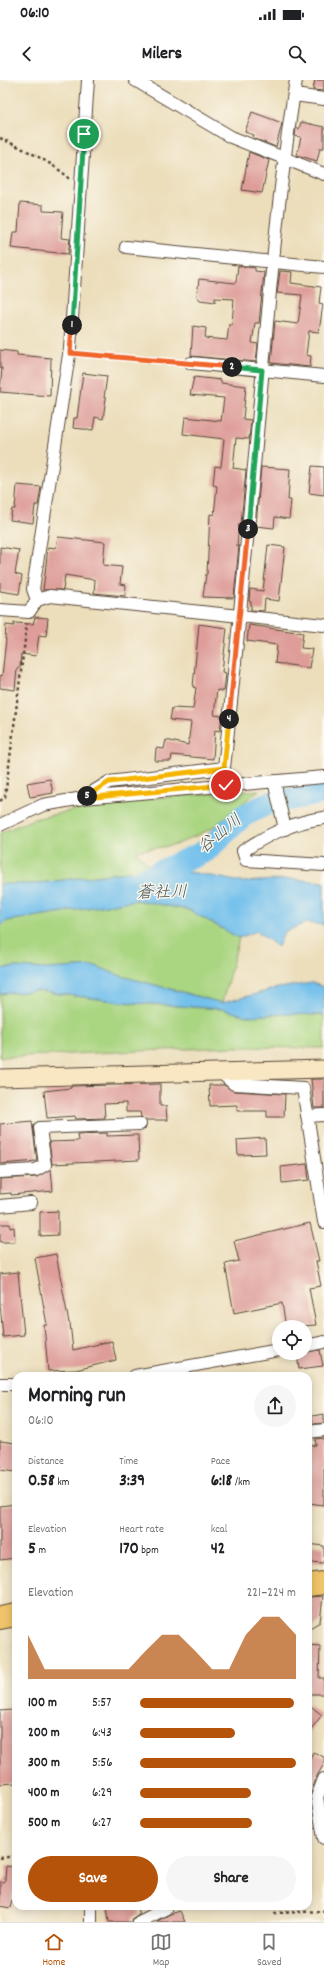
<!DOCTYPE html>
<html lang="en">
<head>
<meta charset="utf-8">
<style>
	:root { --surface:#fff; --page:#f6f6f6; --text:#202124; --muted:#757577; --line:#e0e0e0; --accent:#b45309 }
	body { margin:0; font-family:Dekko,"Klee One",sans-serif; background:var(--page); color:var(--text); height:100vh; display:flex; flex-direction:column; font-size:15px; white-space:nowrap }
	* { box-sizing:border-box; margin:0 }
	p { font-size:13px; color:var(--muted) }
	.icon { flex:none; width:22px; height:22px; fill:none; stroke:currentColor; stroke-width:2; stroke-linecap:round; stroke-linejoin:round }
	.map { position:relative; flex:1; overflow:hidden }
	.details { position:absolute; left:12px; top:1292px; width:300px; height:538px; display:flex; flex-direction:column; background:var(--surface); border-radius:12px; box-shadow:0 2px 10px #0003 }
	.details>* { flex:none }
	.controls { position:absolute; left:272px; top:1240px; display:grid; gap:8px }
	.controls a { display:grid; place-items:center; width:40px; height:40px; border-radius:50%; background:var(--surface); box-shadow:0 2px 10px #0003; font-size:20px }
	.pin { position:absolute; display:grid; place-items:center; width:34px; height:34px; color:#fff; margin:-17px; border:2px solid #fff; border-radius:50%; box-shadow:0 1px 4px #0007 }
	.km { position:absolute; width:20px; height:20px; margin:-10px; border-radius:50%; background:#222; color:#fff; font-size:11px; line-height:20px; text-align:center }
	.round { display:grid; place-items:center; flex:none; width:42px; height:42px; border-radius:21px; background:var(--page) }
	.overview { display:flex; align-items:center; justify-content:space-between; height:68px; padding:0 16px }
	h1 { font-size:22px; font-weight:700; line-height:30px }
	.metrics { display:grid; grid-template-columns:repeat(3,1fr); gap:6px; height:68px; padding:4px 16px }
	.metrics div { display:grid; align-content:center }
	.metrics b { font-size:17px; font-weight:700 }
	.metrics small { font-size:11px; font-weight:400 }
	.metrics p { font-size:11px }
	.chart { height:112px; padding:8px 16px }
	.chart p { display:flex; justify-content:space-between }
	.chart svg { width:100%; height:72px; margin-top:4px; fill:var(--accent); opacity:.7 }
	.action { display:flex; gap:8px; margin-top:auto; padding:8px 16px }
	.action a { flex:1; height:46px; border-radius:24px; background:var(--accent); color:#fff; font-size:16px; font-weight:700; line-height:46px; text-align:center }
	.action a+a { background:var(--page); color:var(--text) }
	ul { padding:0 16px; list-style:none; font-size:13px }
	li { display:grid; grid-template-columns:64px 48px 1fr; align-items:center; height:30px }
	li i { height:10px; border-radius:5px; background:var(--accent) }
	.status { display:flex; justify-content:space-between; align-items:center; height:28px; padding:0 20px; background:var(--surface); direction:ltr }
	.status svg { height:11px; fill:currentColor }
	header { display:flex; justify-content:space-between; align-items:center; height:52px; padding:0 16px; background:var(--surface); font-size:18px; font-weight:700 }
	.tabs { display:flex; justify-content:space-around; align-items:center; height:56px; border-top:1px solid var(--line); background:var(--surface); font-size:11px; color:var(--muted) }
	.tabs a { display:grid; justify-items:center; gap:2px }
	.tabs .selected { color:var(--accent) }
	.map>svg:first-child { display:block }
	.green { fill:#aad581; stroke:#728050 }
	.water { fill:#72c0ec; stroke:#567585 }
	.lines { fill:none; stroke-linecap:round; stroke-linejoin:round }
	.river { stroke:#72c0ec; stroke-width:23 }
	.building { fill:#de9d99 }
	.street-casing { stroke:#564536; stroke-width:14 }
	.secondary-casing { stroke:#564536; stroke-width:19 }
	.highway-casing { stroke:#564536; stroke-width:24 }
	.path { stroke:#564536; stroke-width:2.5; stroke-dasharray:3 3; stroke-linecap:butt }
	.street { stroke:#fff; stroke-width:12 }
	.secondary { stroke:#f9e7c3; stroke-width:17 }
	.highway { stroke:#f0c469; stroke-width:22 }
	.split-1-casing { stroke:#fff; stroke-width:8 }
	.split-2-casing { stroke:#fff; stroke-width:8 }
	.split-3-casing { stroke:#fff; stroke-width:8 }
	.split-4-casing { stroke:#fff; stroke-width:8 }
	.split-5-casing { stroke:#fff; stroke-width:8 }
	.split-6-casing { stroke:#fff; stroke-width:8 }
	.split-1 { stroke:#22a559; stroke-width:5 }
	.split-2 { stroke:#f0652b; stroke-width:5 }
	.split-3 { stroke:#22a559; stroke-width:5 }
	.split-4 { stroke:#f0652b; stroke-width:5 }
	.split-5 { stroke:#f5b400; stroke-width:5 }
	.split-6 { stroke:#f5b400; stroke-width:5 }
	.labels { text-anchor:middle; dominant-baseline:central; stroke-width:3; stroke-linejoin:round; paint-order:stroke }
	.water-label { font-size:17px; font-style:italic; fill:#4c575c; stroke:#fbf7ec }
</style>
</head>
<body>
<div class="status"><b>06:10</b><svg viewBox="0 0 49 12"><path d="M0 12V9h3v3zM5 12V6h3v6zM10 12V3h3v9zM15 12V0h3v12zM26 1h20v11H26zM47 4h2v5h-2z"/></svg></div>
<header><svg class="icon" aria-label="back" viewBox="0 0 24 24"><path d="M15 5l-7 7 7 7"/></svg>Milers<svg class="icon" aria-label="search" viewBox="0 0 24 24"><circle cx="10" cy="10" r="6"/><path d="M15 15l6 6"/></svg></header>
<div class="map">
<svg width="324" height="1842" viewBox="0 0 324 1842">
	<rect width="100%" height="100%" fill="#fbf7ec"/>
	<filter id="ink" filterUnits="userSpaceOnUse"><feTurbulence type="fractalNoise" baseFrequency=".025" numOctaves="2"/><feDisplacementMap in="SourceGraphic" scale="8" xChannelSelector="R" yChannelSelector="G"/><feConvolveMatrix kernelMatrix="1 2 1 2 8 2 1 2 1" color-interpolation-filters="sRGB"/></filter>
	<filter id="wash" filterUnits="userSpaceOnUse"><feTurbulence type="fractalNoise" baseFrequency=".012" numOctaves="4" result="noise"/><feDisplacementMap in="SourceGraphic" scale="16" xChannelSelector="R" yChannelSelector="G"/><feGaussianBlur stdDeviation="0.9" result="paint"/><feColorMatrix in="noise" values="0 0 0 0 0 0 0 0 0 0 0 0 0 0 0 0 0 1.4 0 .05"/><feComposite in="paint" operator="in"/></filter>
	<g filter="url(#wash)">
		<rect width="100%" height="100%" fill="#ecdebb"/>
		<path class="green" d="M259 710 211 749 175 765 136 771 152 789 31 804H0V753L34 739 74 730 153 718Z
			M137 820 189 830 239 858 222 923 118 895 96 886 46 889 16 887 0 889V846L7 841Z
			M37 911 122 922 222 929 247 936 283 934 324 935V968L234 967 0 977V914Z"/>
		<path class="water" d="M152 789 196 793 242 802 292 799 324 802V845L306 843 284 852 278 867 257 851 239 858 189 830 137 820 7 841 0 846V804H31Z
			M96 886 118 895 222 923 278 908 312 903 324 907V935L283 934 247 936 222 929 122 922 37 911 0 914V889L16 887 46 889Z"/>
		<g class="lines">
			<path class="river" d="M137 802 206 771 243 736 269 723 324 713"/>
		</g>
		<g id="blocks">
			<path class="building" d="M315 0H324V11L313 10Z
				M252 32 282 43 276 67 253 58 254 55 245 52Z
				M301 42 324 47V68H320L317 81 297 75 301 57 295 56 296 48 299 49Z
				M249 72 269 80 262 113 242 110Z
				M20 123 43 125V131L63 132 61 158 70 159 68 174 11 168 13 152H18Z
				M238 186 255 188V191L264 192 259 243H255L252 263 258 264 256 282 191 276 193 246 206 248 205 258 227 260 229 244H232L234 219 215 218V222L200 220 197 216 199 199 234 203 236 202Z
				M280 191 292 192 291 203 321 207 319 223 323 224 319 252 309 251 306 275 311 276 310 287 271 283 275 241 298 244 302 215 277 213Z
				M0 270 17 272V275L51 278 50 316 0 312 2 288H0Z
				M83 293 107 296 104 318H106L103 339 95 337 93 350 73 348 74 338H77Z
				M194 297 221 300V303L246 306 243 339 251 340 249 359 236 358 233 388 246 390 241 444H239L237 466H239L234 518 203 517 206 494H207L210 434 214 435 217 406 213 405 215 386 221 387 224 359 183 354 185 337 221 341 224 318 190 315Z
				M312 386 324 387V415L309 413Z
				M261 387 290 389 288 420H291L289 439 275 437 274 448 256 446Z
				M17 405 41 407 38 425H35L33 443 10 440 12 429H15Z
				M58 457 105 462 103 485 122 487 120 504 126 505 125 516 94 513 95 500 65 495 63 510H43L48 467 56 468Z
				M268 465 285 467 279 521 265 519 264 531 251 530V522L249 521 250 509 263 511Z
				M0 467 19 470 15 494 22 496 19 514 0 511Z
				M35 537 48 538 46 556 39 555 36 576 21 574 20 588H17L15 610 0 608V595L2 596 6 559H5L6 545 14 546V543L33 544Z
				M199 544 227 548 222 592 226 593 224 611 217 610 214 635 222 636 221 643 220 651 215 650 213 679 172 675 171 681H155L156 668 164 669 166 660 188 665 191 642 170 640 172 628 193 629 196 608 193 607Z
				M249 545 303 553 301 568 312 569 309 588 275 583 277 565 247 561Z
				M50 699 53 713 30 717 27 703Z
				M311 999H324V1028H314Z
				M160 1004V1026H166L167 1040H146L141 1037 140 1032H126V1023L104 1024 105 1038 76 1039 75 1036 47 1038 44 1011 71 1008V1006Z
				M209 1005H224L234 1011 285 1014 284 1037H267V1031H237V1025L210 1026Z
				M32 1041 37 1081 0 1084V1044Z
				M107 1053V1056L138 1055 139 1080 52 1084 49 1062 78 1061 77 1054Z
				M265 1058 266 1074 238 1075 237 1060Z
				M307 1084 309 1100 282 1103 281 1087Z
				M51 1089 53 1111 11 1115V1113L0 1114V1099L37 1097Z
				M58 1131V1155L40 1156V1132Z
				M310 1143 319 1181H316L321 1206 309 1208 316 1245 286 1247 282 1223 234 1233 225 1184 239 1181 234 1161Z
				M0 1144H10V1148L14 1147 15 1162H0Z
				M56 1174 69 1243H70L73 1270 112 1261 116 1280 76 1290 48 1291 44 1245H47L35 1178Z
				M18 1192 24 1255 3 1257 0 1224V1194Z
				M320 1270 323 1286 299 1289 297 1273Z
				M324 1334V1343L313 1344 312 1336Z
				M324 1358V1425L308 1423V1366L316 1365 315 1359Z
				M0 1361 16 1363V1392L0 1390Z
				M16 1424V1478L0 1480V1426Z
				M308 1464 324 1466V1483L308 1482Z
				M323 1516 320 1542 308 1549V1517Z
				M308 1565 320 1566 319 1598H324V1614H309Z
				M308 1624 322 1635 308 1653Z
				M13 1630 16 1703 0 1704V1631Z
				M313 1672 324 1677V1684L317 1696 308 1721V1684Z
				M6 1786 16 1787V1809L14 1810 10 1828 0 1826V1802H3L5 1800Z
				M107 1826H136L139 1834 133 1838 132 1842H109Z
				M180 1831 185 1842H156L170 1834Z"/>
		</g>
	</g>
	<g filter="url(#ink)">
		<use href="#blocks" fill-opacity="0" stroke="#564536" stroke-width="1"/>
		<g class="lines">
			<g class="street-casing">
				<path id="street" d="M135 0 231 57 324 94
					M294 15 324 19
					M126 167 324 187
					M191 283 324 296
					M37 520 33 509 70 268 88 0
					M0 530 29 532 37 520 50 516 324 545
					M274 701 285 749
					M83 718 109 702 224 688C237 570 248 451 259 332 269 221 278 110 296 0
					M324 738C296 741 266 755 243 771L246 780 324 785
					M0 745 43 725 83 718 324 697
					M219 991 234 1004 303 1008 324 1142
					M307 1036 324 1035
					M0 1092 36 1090 45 1085 40 1048 140 1044
					M0 1126 31 1123
					M305 1266 324 1262
					M135 1296 279 1270
					M0 1304H16
					M308 1352 324 1350
					M324 1699 317 1717 324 1758
					M91 1842V1826
					M139 1842 165 1829 164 1826"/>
			</g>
			<g class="secondary-casing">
				<path id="secondary" d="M0 998 324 989"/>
			</g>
			<g class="highway-casing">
				<path id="highway" d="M308 1505 324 1503
					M0 1538 16 1535"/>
			</g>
			<path class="path" d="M0 58C23 69 51 81 70 99
				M80 274 181 282
				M0 721 5 717 27 544
				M0 1778 16 1776
				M274 1833 324 1831"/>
			<use href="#street" class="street"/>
			<use href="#secondary" class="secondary"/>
			<use href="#highway" class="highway"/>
		</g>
	</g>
	<g class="lines" filter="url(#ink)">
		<g class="split-1-casing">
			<path id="split-1" d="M72 245 84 54"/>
		</g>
		<g class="split-2-casing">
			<path id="split-2" d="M72 245 70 273 232 287"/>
		</g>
		<g class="split-3-casing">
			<path id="split-3" d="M232 287 262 290 248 449"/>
		</g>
		<g class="split-4-casing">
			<path id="split-4" d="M229 639 248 449"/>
		</g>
		<g class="split-5-casing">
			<path id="split-5" d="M87 716 109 702 224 688 229 639"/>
		</g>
		<g class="split-6-casing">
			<path id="split-6" d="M87 716 84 718 226 705"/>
		</g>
		<use href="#split-1" class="split-1"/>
		<use href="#split-2" class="split-2"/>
		<use href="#split-3" class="split-3"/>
		<use href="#split-4" class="split-4"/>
		<use href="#split-5" class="split-5"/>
		<use href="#split-6" class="split-6"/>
	</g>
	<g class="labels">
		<g class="water-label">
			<text transform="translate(221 755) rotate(-39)">谷山川</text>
			<text transform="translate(162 814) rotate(-1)">蒼社川</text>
		</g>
	</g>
</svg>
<div class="controls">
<a><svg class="icon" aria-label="locate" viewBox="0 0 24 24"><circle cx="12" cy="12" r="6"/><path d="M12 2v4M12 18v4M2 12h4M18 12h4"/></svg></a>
</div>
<div class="pin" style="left:84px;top:54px;background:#1e9e55"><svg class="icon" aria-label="arrive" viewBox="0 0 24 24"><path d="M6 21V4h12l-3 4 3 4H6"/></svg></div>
<div class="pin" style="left:226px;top:705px;background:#d93025"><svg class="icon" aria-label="check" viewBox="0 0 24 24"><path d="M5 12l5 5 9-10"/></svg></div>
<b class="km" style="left:72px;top:245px">1</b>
<b class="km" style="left:232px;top:287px">2</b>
<b class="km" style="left:248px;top:449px">3</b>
<b class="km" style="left:229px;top:639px">4</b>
<b class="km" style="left:87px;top:716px">5</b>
<section class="details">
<div class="overview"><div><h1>Morning run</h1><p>06:10</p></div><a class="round"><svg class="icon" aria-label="share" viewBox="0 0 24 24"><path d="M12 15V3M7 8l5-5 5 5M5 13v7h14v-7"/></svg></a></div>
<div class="metrics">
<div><p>Distance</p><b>0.58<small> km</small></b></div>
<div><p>Time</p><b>3:39</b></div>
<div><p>Pace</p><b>6:18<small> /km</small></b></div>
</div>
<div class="metrics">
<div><p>Elevation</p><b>5<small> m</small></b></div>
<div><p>Heart rate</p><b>170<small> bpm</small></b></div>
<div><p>kcal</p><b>42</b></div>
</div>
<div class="chart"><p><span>Elevation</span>221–224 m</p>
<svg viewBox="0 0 160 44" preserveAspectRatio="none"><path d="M0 44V17L10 38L20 38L30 38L40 38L50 38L60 38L70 27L80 17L90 17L100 27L110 38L120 38L130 17L140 6L150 6L160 17V44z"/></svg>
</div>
<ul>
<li><b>100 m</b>5:57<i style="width:99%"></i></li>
<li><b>200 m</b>6:43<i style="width:61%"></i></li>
<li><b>300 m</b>5:56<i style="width:100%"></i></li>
<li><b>400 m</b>6:29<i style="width:71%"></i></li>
<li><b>500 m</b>6:27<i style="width:72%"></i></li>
</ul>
<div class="action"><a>Save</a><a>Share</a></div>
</section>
</div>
<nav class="tabs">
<a class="selected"><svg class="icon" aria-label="home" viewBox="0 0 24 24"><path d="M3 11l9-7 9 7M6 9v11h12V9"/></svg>Home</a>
<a><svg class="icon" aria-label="map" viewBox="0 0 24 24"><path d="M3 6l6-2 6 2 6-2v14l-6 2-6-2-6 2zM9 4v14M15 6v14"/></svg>Map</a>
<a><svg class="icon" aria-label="saved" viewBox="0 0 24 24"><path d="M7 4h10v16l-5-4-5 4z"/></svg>Saved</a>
</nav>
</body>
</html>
